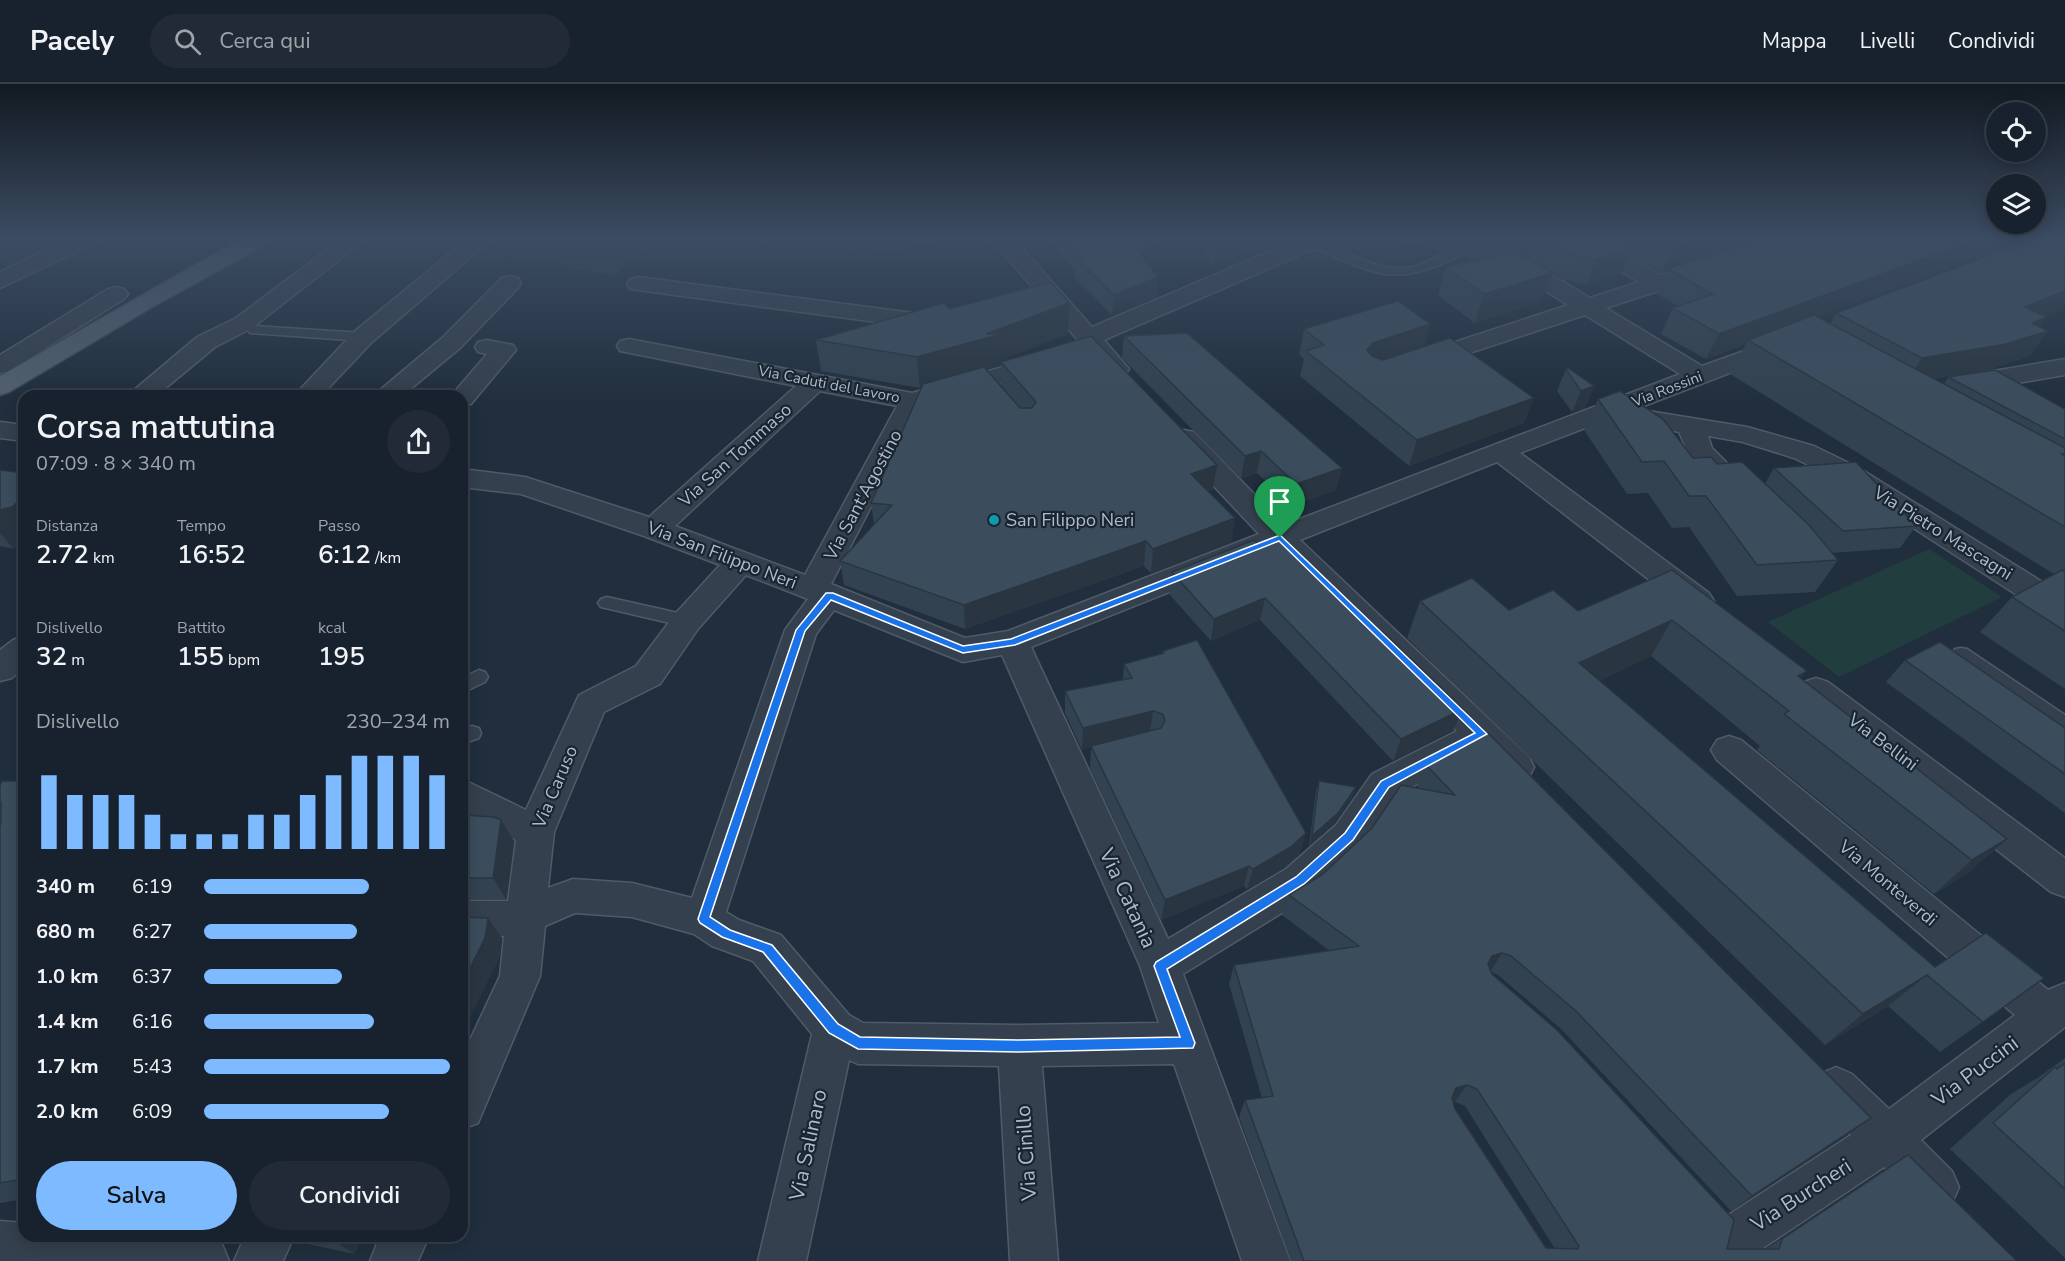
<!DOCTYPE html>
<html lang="it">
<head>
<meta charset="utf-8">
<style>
	:root { --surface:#18222e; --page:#212a36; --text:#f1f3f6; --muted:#9fa4aa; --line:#363f4a; --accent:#7dbaff }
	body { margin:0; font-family:"Nunito Sans",sans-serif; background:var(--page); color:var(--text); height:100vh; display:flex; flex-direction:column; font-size:22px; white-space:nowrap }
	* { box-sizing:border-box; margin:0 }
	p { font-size:20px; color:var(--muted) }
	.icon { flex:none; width:33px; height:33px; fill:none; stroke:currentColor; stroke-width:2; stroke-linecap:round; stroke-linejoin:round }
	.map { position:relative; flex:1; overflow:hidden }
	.drawer { position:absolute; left:18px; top:306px; width:450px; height:852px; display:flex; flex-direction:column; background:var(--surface); border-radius:18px; box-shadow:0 3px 15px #0003,0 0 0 2px var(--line) }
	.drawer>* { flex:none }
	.controls { position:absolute; left:1986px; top:18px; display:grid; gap:12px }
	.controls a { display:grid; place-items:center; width:60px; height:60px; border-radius:50%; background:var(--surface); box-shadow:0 3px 15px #0003,0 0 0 2px var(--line); font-size:30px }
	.pin { position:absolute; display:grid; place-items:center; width:51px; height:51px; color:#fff; margin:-62px -26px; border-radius:50% 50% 50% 0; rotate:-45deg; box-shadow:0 0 6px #0007 }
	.pin .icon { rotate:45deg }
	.round { display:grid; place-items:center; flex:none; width:63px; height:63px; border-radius:32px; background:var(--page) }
	.headline { display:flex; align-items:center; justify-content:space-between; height:102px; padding:0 18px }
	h1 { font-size:33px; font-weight:600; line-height:45px }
	.metrics { display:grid; grid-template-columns:repeat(3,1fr); gap:9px; height:102px; padding:6px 18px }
	.metrics div { display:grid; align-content:center }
	.metrics b { font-size:26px; font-weight:600 }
	.metrics small { font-size:16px; font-weight:400 }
	.metrics p { font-size:16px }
	.chart { height:168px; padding:12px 18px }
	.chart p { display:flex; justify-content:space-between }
	.chart svg { width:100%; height:108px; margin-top:6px; stroke:var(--accent); stroke-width:6 }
	.primary-button { display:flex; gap:12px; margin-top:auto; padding:12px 18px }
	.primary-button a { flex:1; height:69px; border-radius:36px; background:var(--accent); color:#111; font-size:24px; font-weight:600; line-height:69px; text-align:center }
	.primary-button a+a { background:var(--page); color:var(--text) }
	ul { padding:0 18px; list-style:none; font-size:20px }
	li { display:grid; grid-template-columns:96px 72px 1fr; align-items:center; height:45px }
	li i { height:15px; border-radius:8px; background:var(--accent) }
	header { display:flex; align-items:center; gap:36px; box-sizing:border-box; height:84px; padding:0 30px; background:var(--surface); border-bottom:2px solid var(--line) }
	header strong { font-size:28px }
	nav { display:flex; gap:33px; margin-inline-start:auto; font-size:21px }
	.search { width:420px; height:54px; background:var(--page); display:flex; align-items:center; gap:15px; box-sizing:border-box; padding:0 21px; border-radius:33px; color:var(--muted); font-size:22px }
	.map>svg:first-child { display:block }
	.green { fill:#223d3e }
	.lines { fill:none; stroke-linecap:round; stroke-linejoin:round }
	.service-casing { stroke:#4f5b67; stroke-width:3 }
	.minor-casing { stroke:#4f5b67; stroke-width:3 }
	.primary-casing { stroke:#3d4956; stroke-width:3 }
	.service { fill:#34404d; fill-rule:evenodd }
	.minor { fill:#34404d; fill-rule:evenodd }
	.primary { fill:#515f6d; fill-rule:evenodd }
	.wall { fill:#334250; fill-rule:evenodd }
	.shaded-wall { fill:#293641 }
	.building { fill:#3b4d5d; stroke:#293641; stroke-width:1.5; fill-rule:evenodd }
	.route { fill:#1a73e8; stroke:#fff; stroke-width:1.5; fill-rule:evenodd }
	.culture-dot { fill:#0f9aa8; stroke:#192531; stroke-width:2 }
	.labels { text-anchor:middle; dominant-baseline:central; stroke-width:4.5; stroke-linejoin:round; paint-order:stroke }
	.far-street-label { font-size:15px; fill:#afbbc9; stroke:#192531 }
	.street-label { font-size:18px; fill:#afbbc9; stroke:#192531 }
	.poi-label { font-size:18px; fill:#afbbc9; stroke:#192531; text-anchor:start }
	.near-street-label { font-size:21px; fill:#afbbc9; stroke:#192531 }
</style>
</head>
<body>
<header>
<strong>Pacely</strong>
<div class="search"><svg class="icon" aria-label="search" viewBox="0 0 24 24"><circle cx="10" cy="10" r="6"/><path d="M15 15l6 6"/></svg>Cerca qui</div>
<nav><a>Mappa</a><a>Livelli</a><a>Condividi</a></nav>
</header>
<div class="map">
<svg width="2065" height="1177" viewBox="0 0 2065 1177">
	<rect width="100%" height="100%" fill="#202e3d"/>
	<path class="green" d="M595 155H656L614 192 562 182Z
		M843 155H952L854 174Z
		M1929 465 2002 513 1839 593 1768 538Z"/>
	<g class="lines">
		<g class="service-casing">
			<path id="service" d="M1313 155C1344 163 1372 187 1405 184 1434 182 1459 152 1487 156 1479 164 1465 169 1455 174 1391 206 1369 186 1309 162V156Z
				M255 242 363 249 370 253 363 257 250 249 248 246Z
				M607 513 687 531 693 533 696 537 693 541 687 543 601 523 598 519 601 515Z
				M1961 564 1967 565 2065 631V648L2058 646 1955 575 1952 570 1955 565Z
				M479 586 485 588 488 593 485 598 462 609V594Z
				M472 642 479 644 481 649 479 654 462 660V645Z"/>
		</g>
		<g class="minor-casing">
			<path id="minor" d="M68 155H97L94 160 0 204V188Z
				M341 155H366L252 244 215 263 156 312H127L197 253 236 234Z
				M467 155 491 156 372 258 321 312H294L354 248Z
				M991 155H1014L1092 243 1299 155H1329L1326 160 1104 256 1129 285 1125 290 1116 293 1107 290Z
				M1572 155H1599L1660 191 1705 177 1713 179 1716 184 1713 189 1606 224 1702 282 1778 255 1787 257 1790 262 1787 267 1636 325 1747 343 1814 362 1859 384 2065 512V538L2054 535 1839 396 1794 374 1743 358 1708 352 1712 364 1753 405 1749 411 1739 414 1729 411 1690 373 1679 348 1611 334 1520 369 1709 509 1714 517 1709 525 1698 528 1687 525 1497 378 1300 456 1529 673 1534 683 1529 693C1503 701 1495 684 1478 668L1398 710 1362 763 1314 809 1183 890 1290 1177H1242L1174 980 1042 982 1058 1177H1010L999 982 858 980 849 976 806 1177H758L812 950 753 877 712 862 694 850 632 833 575 829 545 842 540 892 478 1039 462 1045V973L500 892 504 852 462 851V817H508L516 756 462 727V695L526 726 579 611 636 582 676 529 720 481 644 452 521 410 462 403V385L525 393 649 433 796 302 620 267 617 262 620 257 629 255 912 309 1034 274 1043 272 1052 274 1055 279 1052 284 923 322 831 500 965 554 1008 547 1259 450 1174 360 1171 354 1174 348 1184 346 1194 348 1284 441 1680 290 1585 231 1430 282 1421 284 1412 282 1409 277 1412 272 1568 221 1515 188 1512 183 1515 178 1523 176 1531 178 1590 214 1639 198 1575 160ZM820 307 897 322 805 491 675 442ZM1275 466 1457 647 1372 690 1336 741 1286 785 1168 855 1031 563ZM746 491 808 515 785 546 692 814 632 799 573 795 548 804 554 748 604 628 660 600 698 545ZM834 526 963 578 1002 571 1140 882 1159 939 1019 941 863 939 849 931 781 851 739 836 726 828 816 550Z
				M510 192 518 194 521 199 518 204 460 264 402 312H373L442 254 502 194Z
				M638 193 914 229 939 223 947 225 951 230 947 235 914 243 630 205 627 200 630 195Z
				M116 203 124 205 128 210 124 215 9 287 0 289V271L108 205Z
				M487 256 513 261 516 266 471 320 462 323V312H451L487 270 478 268 475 263 478 258Z
				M2065 275V291L1963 308 1954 305 1950 300 1954 295 1963 292Z
				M0 338 24 341V357L0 354Z
				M24 552V583L12 594 0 597V566L13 556Z
				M1816 594 1828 598 2065 774V813L2051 808 1804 616 1799 607 1804 598Z
				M1729 652 1741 656 2048 906 2065 899V943L1921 1056 1952 1087 1959 1103 1952 1119 1936 1126 1920 1119 1884 1083 1757 1168 1755 1177H1707L1719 1137 1851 1051 1820 1020 1814 1005 1820 990 1836 983 1852 990 1889 1025 2015 931 1717 676 1711 666 1717 656Z
				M0 1137 24 1139V1152L205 1153 222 1160 229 1177H0Z
				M245 1152H294L283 1177H234Z
				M380 1152H429L418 1177H370Z"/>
		</g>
		<g class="primary-casing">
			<path id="primary" d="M241 155H269L266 160 154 222 9 308 0 311V292Z"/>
		</g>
		<use href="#service" class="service"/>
		<use href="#minor" class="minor"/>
		<use href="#primary" class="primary"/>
	</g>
	<path class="wall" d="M1046 155H1288L1287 157 1214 180 1205 170 1149 182 1158 193 1156 213 1112 231 1074 193 1075 187Z
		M1395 155H2026L1818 233 1830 240 1836 229 2045 232 2047 233 2040 243 2048 247 2029 272 1988 286 1934 295 1944 300 1948 293 2065 325V605L1980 548 2012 513 2054 490 1730 290 1746 260 1706 275 1661 250 1673 224 1678 222 1657 210 1667 187 1661 189 1629 170 1621 189 1587 201 1565 196 1532 176 1529 175 1542 217 1475 239 1438 211 1446 183 1480 176 1465 172 1470 156H1466L1443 167Z
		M949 225 1068 250 1006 274V276L1213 405 1208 407 1235 434 1231 458 1151 489 1144 482 965 545 844 501 840 477 874 441 871 419 921 304H920L821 287 816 256ZM1001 281V301L1020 324 986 285Z
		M1430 240 1424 263 1534 314 1524 339 1409 382 1300 292 1304 275 1299 270 1304 245Z
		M1124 252 1342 384 1336 406 1291 422 1257 389 1241 395 1122 274Z
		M1566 285 1594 302 1585 324 1572 328 1557 307Z
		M1598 315 1693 374 1717 380 1765 400 1774 384 1916 442 1900 464 1832 469 1838 476 1815 508 1737 512 1689 443 1672 444 1648 409 1627 410 1584 346Z
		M0 386 14 465 0 462Z
		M1259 461 1376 549 1463 625 1453 646 1393 677 1260 536 1211 557 1169 510 1172 488Z
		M1672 486 1801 595 2007 755 1968 789 1934 810 1757 666 1760 662 1651 572 1599 597 1935 883 2044 894 1940 968 1888 922 1825 961 1407 554 1420 517 1509 526 1578 527Z
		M1163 567 1300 770 1285 783 1247 805 1244 802 1161 836 1090 684 1091 663 1082 666 1065 629V607L1123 596 1124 580 1162 569Z
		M1905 576 2065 644V729L1886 598Z
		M1426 681 1847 1051 1731 1127 1561 945 1498 891 1491 888 1727 1165H1766L1883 1087 1908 1071 2017 1177H1291L1239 1033 1245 1016 1262 1014 1229 900 1234 881 1330 867 1282 831 1289 811 1323 790 1419 704 1417 702ZM1453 1018H1455L1465 1022 1555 1165 1546 1164 1455 1025Z
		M24 697V1115L0 1119V702Z
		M1319 697 1356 703 1352 714 1334 739 1309 762 1316 707Z
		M462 729V731L501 736 514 757 506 815H462Z
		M2065 974V1174L1950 1065 2011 1010 2039 993Z
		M208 1152H243L240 1158 215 1155Z
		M286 1152H363L354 1170 294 1157Z"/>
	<path class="shaded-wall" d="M1183 155H1207L1205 170 1134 185 1136 165Z
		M1231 155H1288L1287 157 1214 180 1217 160Z
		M1447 155H1470L1443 167Z
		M1520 155H1530L1524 174 1510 183 1518 158Z
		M1700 155H1765L1668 185 1667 187 1661 189 1672 164Z
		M1977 155H2026L1752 258 1748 256 1746 260 1706 275 1719 250Z
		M1631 165 1621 189 1587 201 1596 176Z
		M1553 189 1542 217 1475 239 1484 210Z
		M1158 193 1156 213 1112 231 1114 211Z
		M2065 207V224L2007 248 2025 223Z
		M1069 219 1068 250 1006 274V280L1001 278V281L920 304 917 273 986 250Z
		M2047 233 2034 251 2048 247 2029 272 1988 286 1905 300 1922 274Z
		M1430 240 1423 266 1366 284 1367 266 1373 259Z
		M1594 302 1585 324 1572 328 1581 307Z
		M1534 314 1524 339 1409 382 1417 356Z
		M1261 367 1257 389 1241 395 1245 372Z
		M1217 381 1213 405 1188 414 1191 390Z
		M1342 384 1336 406 1291 422 1296 400Z
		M24 412V462L14 465 0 449V426Z
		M1235 434 1231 458 1151 489 1153 465Z
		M1146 457 1144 482 965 545 964 521Z
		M1265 514 1260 536 1211 557 1214 535Z
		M1672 536 1651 572 1559 616 1579 579Z
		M1807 587 1781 621 1798 592Z
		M1463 625 1453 646 1393 677 1401 655Z
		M1153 627 1150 649 1082 666 1083 644Z
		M1356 703 1352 714 1334 739 1309 762 1312 752Z
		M501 736 514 757 506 815 493 794Z
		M1306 749 1300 770 1285 783 1247 805 1253 785Z
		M2007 755 1968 789 1934 810 1972 776Z
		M1249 782 1244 802 1161 836 1165 816Z
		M488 834 502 854 500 873 462 950V900Z
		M1502 869 1490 888 1480 891 1492 872Z
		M1927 891 1888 922 1825 961 1863 930Z
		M1467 1001 1455 1018 1444 1021 1456 1004Z
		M1871 1034 1847 1051 1731 1127 1752 1112Z
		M230 1152H243L240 1158Z
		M335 1152H363L354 1170 333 1156Z"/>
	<path class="building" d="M1064 155H1183L1136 165 1158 193 1114 211 1075 173 1080 172Z
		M1213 155H1231L1217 160Z
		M1505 155H1520L1518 158Z
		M1547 155H1614L1631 165 1596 176 1574 171Z
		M1657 155H1700L1672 164Z
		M1762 155H1977L1719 250 1673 224 1713 210 1668 185Z
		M2033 155H2065V207L2025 223 2047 233 2032 239 2048 247 2006 260 1922 274 1836 229Z
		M1517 168 1553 189 1484 210 1446 183Z
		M1051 198 1069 219 986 250 1005 249 917 273 816 256 944 219 949 225Z
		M1398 217 1430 240 1373 259 1367 266 1372 272 1383 276 1450 254 1534 314 1417 356 1306 267 1324 261 1304 245Z
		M1814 231 2065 364V370H2062L2065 372V443L1748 256Z
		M1187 249 1342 384 1296 400 1261 367 1245 372 1124 252Z
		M1091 252 1217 381 1191 390 1235 434 1153 465 1146 457 964 521 840 477 892 421 871 419 923 300 984 283 1020 324H1032L1036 318 1001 278Z
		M1568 284 1594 302 1581 307 1566 285Z
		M1995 286 2065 325V355L1948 293Z
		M1620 307 1663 335 1693 374 1711 373 1717 380 1742 378 1809 441 1838 476 1757 481 1706 412H1689L1664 377 1642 378 1598 315Z
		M1856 378 1916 442 1843 447 1774 384Z
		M0 386 24 389V412L12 423 0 426Z
		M1278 454 1376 549 1382 547 1463 625 1401 655 1265 514 1214 535 1172 488 1254 456 1259 461Z
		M1672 486 1807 587 1798 592 2007 755 1972 776 1784 630 1789 627 1672 536 1579 579 1935 883 1986 849 2044 894 1983 938 1927 891 1863 930 1420 517 1472 494 1509 526 1553 506 1578 527Z
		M2062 486 2065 488V547L2012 513Z
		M1197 556 1306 749 1291 763 1253 785 1249 782 1165 816 1091 662 1161 644 1165 637 1163 630 1153 627 1083 644 1065 607 1132 594 1124 580 1164 569 1163 567Z
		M1940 558 2065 644V690L1905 576Z
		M1488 649 1871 1034 1752 1112 1576 927 1511 872 1502 869 1492 872 1488 880 1492 890 1557 946 1734 1136 1727 1165H1779L1782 1155 1908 1071 2017 1177H1304L1245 1016 1273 1012 1234 881 1359 862 1289 811 1323 790 1372 744 1401 701 1455 711 1426 681ZM1467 1001 1477 1005 1579 1162 1578 1165 1546 1164 1455 1025 1452 1014 1456 1004Z
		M2 697H24V1095L0 1099V740H1V718H0V702Z
		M1319 697 1356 703 1338 729 1312 752Z
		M462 731 494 733 501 736 493 794H462Z
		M462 833 488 834 485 854 462 900Z
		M2065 979V1105L1993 1039 2055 983 2057 985Z
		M312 1152H335L333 1156Z"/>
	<linearGradient id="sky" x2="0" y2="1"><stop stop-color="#121922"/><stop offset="0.48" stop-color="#3c4c62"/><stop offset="1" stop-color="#3c4c62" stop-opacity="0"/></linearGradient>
	<rect width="2065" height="320" fill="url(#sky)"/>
	<path class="route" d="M1280 451 1487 650 1389 703 1353 756 1304 800 1167 885 1195 959 1193 964 1019 968 858 965 829 949 763 868 722 853 700 839 698 835 796 546 826 509H833L963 562 1011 555ZM1279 457 1475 649 1381 697 1345 749 1296 793 1156 878 1154 882 1180 953 1019 956 860 953 838 940 772 861 730 846 710 833 805 547 831 516 963 569 1015 561Z"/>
	<circle class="culture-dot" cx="994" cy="436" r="6"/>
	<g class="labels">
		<g class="far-street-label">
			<text transform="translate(829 300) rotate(11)">Via Caduti del Lavoro</text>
			<text transform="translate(1667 305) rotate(-21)">Via Rossini</text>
		</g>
		<g class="street-label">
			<text transform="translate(735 371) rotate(-42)">Via San Tommaso</text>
			<text transform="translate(863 411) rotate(-62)">Via Sant'Agostino</text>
			<text transform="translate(1943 449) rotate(32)">Via Pietro Mascagni</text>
			<text transform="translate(722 471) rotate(21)">Via San Filippo Neri</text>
			<text transform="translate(1883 658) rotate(37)">Via Bellini</text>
			<text transform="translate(555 703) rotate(-67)">Via Caruso</text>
			<text transform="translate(1888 799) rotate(40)">Via Monteverdi</text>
		</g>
		<g class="poi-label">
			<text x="1006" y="436">San Filippo Neri</text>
		</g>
		<g class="near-street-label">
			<text transform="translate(1128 814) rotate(65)">Via Catania</text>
			<text transform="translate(1975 987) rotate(-37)">Via Puccini</text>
			<text transform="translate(808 1061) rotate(-78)">Via Salinaro</text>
			<text transform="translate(1026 1069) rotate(-94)">Via Cinillo</text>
			<text transform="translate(1801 1111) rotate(-33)">Via Burcheri</text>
		</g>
	</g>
</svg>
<div class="controls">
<a><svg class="icon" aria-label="locate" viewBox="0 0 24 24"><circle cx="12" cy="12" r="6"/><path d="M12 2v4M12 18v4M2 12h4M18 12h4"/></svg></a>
<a><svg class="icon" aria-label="layers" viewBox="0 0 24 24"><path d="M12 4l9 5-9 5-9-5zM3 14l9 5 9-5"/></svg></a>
</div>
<div class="pin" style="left:1280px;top:454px;background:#1e9e55"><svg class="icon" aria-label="arrive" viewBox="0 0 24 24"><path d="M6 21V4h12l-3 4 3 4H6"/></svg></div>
<section class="drawer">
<div class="headline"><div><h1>Corsa mattutina</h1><p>07:09 · 8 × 340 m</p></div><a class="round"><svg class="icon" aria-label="share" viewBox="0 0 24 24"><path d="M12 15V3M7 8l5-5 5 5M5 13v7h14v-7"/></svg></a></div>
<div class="metrics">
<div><p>Distanza</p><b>2.72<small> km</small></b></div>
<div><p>Tempo</p><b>16:52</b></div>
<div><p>Passo</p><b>6:12<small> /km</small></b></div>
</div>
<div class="metrics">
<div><p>Dislivello</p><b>32<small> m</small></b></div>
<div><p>Battito</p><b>155<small> bpm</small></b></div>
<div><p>kcal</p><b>195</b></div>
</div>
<div class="chart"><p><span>Dislivello</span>230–234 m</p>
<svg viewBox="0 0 160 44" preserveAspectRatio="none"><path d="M5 44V14M15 44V22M25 44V22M35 44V22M45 44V30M55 44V38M65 44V38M75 44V38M85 44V30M95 44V30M105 44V22M115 44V14M125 44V6M135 44V6M145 44V6M155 44V14"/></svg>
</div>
<ul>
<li><b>340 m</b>6:19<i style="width:67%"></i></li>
<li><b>680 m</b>6:27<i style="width:62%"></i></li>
<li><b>1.0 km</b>6:37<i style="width:56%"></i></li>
<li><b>1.4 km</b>6:16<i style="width:69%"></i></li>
<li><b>1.7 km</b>5:43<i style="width:100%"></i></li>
<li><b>2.0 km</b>6:09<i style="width:75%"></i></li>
</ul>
<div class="primary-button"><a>Salva</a><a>Condividi</a></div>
</section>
</div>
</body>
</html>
